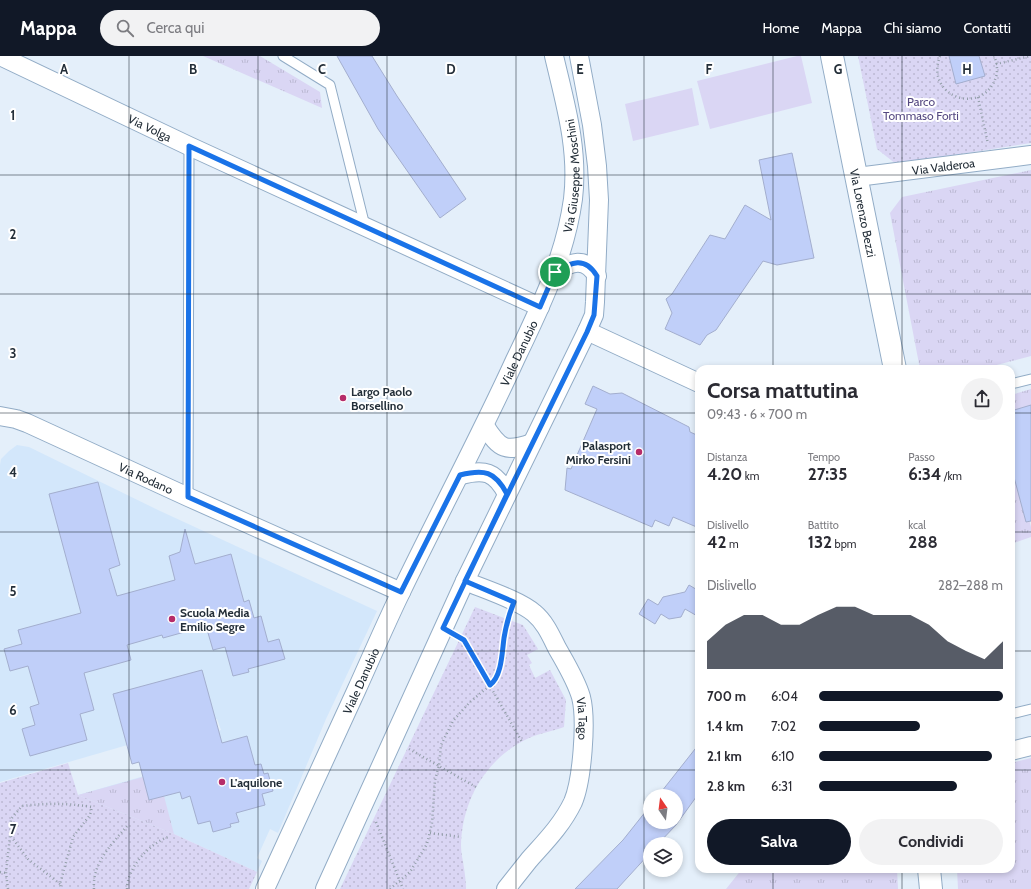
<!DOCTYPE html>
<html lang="it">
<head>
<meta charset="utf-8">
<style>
	:root { --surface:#fff; --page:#f2f2f3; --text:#2b2b33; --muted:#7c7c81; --accent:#111827 }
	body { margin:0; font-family:Cabin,sans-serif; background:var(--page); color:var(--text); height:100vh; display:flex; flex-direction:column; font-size:15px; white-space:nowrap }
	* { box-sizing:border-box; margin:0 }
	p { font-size:13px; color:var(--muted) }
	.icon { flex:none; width:22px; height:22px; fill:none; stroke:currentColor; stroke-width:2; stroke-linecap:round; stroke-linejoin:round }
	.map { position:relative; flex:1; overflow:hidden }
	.side { position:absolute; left:695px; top:309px; width:320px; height:508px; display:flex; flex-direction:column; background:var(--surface); border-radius:12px; box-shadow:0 2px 6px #0003 }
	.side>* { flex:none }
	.needle { width:26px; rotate:346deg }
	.buttons { position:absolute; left:643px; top:733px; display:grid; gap:8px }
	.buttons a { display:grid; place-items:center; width:40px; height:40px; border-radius:50%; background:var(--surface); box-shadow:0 2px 6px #0003; font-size:20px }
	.pin { position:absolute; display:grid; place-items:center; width:34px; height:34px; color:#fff; margin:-17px; border:2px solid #fff; border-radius:50%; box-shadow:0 1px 4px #0007 }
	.round { display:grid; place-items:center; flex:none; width:42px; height:42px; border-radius:21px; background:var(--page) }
	.summary { display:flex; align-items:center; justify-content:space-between; height:68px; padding:0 12px }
	h1 { font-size:22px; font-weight:700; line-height:30px }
	.stats { display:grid; grid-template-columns:repeat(3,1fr); gap:6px; height:68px; padding:4px 12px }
	.stats div { display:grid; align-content:center }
	.stats b { font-size:17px; font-weight:700 }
	.stats small { font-size:11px; font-weight:400 }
	.stats p { font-size:11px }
	.chart { height:112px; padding:8px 12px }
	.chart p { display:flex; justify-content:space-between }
	.chart svg { width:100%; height:72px; margin-top:4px; fill:var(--accent); opacity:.7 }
	.cta { display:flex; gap:8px; margin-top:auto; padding:8px 12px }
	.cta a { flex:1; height:46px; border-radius:24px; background:var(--accent); color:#fff; font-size:16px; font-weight:700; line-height:46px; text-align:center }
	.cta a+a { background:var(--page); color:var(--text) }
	ul { padding:0 12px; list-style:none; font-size:13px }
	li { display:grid; grid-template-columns:64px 48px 1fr; align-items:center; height:30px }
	li i { height:10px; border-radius:5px; background:var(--accent) }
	header { display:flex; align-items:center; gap:24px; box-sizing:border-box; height:56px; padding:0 20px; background:var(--accent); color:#fff }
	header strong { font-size:19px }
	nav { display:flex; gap:22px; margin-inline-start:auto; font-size:14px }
	.search { width:280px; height:36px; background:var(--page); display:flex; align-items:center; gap:10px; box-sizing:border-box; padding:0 14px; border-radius:22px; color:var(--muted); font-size:15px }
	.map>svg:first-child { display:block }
	.built { fill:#d3e7fb }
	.grass { fill:url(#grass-tufts) }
	.park { fill:url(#park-dots) }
	.pitch { fill:#dad6f4 }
	.building { fill:#c0cff9; stroke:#a3aece }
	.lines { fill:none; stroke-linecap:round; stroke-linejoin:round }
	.lane-casing { stroke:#92acc6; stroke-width:11 }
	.street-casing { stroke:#92acc6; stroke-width:20 }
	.secondary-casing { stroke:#92acc6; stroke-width:24 }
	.path { stroke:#939ea9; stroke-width:2.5; stroke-dasharray:1 3; stroke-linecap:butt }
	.lane { stroke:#fff; stroke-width:9 }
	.street { stroke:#fff; stroke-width:18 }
	.secondary { stroke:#fff; stroke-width:22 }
	.route-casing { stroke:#fff; stroke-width:8 }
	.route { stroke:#1a73e8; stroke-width:5 }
	.grid { fill:none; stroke:#232e38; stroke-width:1; stroke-opacity:0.55 }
	.poi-dot { fill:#b62c69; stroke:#fff; stroke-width:1.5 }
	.labels { text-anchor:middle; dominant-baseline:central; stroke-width:4; stroke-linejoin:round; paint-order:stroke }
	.park-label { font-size:12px; fill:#554981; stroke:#fff }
	.street-label { font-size:12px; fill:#232e38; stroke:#fff }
	.poi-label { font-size:12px; font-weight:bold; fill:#232e38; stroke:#fff; text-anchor:start }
	.grid-label { font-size:13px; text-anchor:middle; font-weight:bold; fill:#232e38; stroke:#fff; stroke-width:4; stroke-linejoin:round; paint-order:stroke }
</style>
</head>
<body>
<header>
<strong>Mappa</strong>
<div class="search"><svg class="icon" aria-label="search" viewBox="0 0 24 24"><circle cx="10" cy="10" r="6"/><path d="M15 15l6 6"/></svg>Cerca qui</div>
<nav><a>Home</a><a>Mappa</a><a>Chi siamo</a><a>Contatti</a></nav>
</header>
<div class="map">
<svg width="1031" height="833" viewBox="0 0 1031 833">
	<defs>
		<pattern id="grass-tufts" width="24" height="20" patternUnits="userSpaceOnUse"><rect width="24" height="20" fill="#dad6f4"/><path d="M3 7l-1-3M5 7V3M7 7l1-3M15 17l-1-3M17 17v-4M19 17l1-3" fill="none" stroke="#bbb8d2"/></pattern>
		<pattern id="park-dots" width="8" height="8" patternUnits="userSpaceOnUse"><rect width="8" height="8" fill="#dad6f4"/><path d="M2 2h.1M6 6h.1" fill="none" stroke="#bbb8d2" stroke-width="1.8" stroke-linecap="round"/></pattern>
	</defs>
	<rect width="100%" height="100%" fill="#e4effa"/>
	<path class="built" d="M17 389 29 391 158 454 377 555 326 663 278 777 270 773 257 802 262 805 257 816 174 778 78 739 151 718 202 680 221 674 217 663 0 726V409L1 403 9 395Z"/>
	<path class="grass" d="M203 0H260L320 36 322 52Z
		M1031 114V300L981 313H920L890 157 902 141Z
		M1031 333V352L1011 357V339Z
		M1011 391 1031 471V481L1011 488Z
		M1031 702V833H958L957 813H1011V707Z
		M143 721 149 744 164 740 174 778 78 739Z
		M742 813H897L898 833H726Z"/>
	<path class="park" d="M858 0H1031V87L896 108 877 93Z
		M475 551 523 569 538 593 527 599 532 607 529 609 535 622 550 614 566 644 564 671C553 675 540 677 529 682 486 702 462 744 461 790 461 797 463 805 464 812 465 819 466 826 466 833H340Z
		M68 707 78 739 174 778 257 816 249 833H0V727Z"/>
	<path class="pitch" d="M797 0H801L812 47 710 73 697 25Z
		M692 32 699 69 633 85 625 48Z"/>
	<path class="building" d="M337 0H372L397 40 466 143 440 162 378 73Z
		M949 0H979L985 20 956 28Z
		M792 97 814 202 777 209 763 205 716 274 707 279 700 289 665 273 672 257 666 243 672 238 710 179 725 183 745 149 771 164 759 104Z
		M593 330 610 338 622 337 689 371 690 376 699 380V472L673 461 669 470 655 464 652 471 565 434 567 412 571 413 597 353 585 348Z
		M1031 349V465L1026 466 1011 410V355Z
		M98 426 120 509 109 513 117 540 175 524 169 500 180 496 185 473 195 508 231 498 244 546 249 544 254 562 261 560 268 586 279 583 285 603 248 613 249 616 233 620 225 591 213 594 206 570 163 582 162 579 127 589 131 604 84 617 94 654 80 658 87 684 30 700 22 673 35 669 30 651 39 648 28 610 10 615 4 593 22 588 18 574 81 557 49 438Z
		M689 529 699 535V561L685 553 681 561 669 563 661 558 655 568 639 558 648 543 658 549 663 541 685 536Z
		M202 614 222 687 247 680 255 709 261 708 264 718 268 717 273 735 262 738 265 749 236 757 239 766 230 768 231 771 213 776 210 765 198 768 190 740 182 743 180 736 149 744 139 706 132 708 113 638Z
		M699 688V737L676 769 658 788H650V797L617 833H575L623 784 650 750V766H676V740H658Z"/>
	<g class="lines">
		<g class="lane-casing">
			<path id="lane" d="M283 0 330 29 365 170
				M1011 328 1031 323
				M188 441 189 90
				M1011 658 1031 653"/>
		</g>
		<g class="street-casing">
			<g id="street">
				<path id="s1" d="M0 0 189 90 540 251"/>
				<path id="s2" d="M857 121 1031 99"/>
				<path d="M555 216C571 206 585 200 597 220"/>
				<path d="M587 275 699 327"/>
				<path id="s3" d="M0 360 16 363 27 367 188 441 401 536"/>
				<path d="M485 370C500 394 506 396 532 387"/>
				<path d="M461 419C484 413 495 415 507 438"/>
				<path id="s4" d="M465 525C484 533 519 544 534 557 545 566 551 580 557 592 566 608 576 624 581 641 587 664 582 725 573 746 562 769 545 786 529 804 521 814 514 823 506 833"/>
				<path d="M1011 695 1031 690"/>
				<path id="s5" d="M265 833C295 767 325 701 356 635 371 602 385 569 401 536 438 459 479 383 515 304 540 252 565 201 573 143 579 93 565 47 554 0"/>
				<path d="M325 833 465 525 587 275 594 259 595 246 599 144 597 110 592 69 579 0"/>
			</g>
		</g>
		<g class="secondary-casing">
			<g id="secondary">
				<path id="s6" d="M832 0 895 313"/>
				<path d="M929 813 931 833"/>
			</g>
		</g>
		<path class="path" d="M940 0C924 41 983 61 996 21 998 15 997 6 994 0
			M996 8 1031 0
			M978 41 988 88
			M460 581 464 584 522 686
			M409 693 476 731
			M376 766 403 833
			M430 777 461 781
			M0 816 6 817
			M60 828 28 803 10 779 11 763 22 750C47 747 67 747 92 751L90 759 73 781 60 828 61 833
			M8 833 6 817 10 780
			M94 833C92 807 112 788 127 770
			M127 833C127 812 149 788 168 781
			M390 833 410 816 427 788 432 767 435 724 439 710 441 689 453 665 470 646 494 626 502 603 504 583 508 562"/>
		<use href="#lane" class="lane"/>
		<use href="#street" class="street"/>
		<use href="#secondary" class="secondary"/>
	</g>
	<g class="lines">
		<g class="route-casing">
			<path id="route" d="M555 216 540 251 189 90 188 441 401 536 460 419C484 413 495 415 507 438L443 572 464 584 490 629C502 620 502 596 504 582 506 570 509 558 514 546L465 525 587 276 594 259 597 220C585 200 571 206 555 216"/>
		</g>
		<use href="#route" class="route"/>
	</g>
	<path class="grid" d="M129 0V833M258 0V833M387 0V833M516 0V833M644 0V833M773 0V313M902 0V313M0 119H1031M0 238H1031M0 357H699M1011 357H1031M0 476H699M1011 476H1031M0 595H699M1011 595H1031M0 714H699M1011 714H1031M773 813V833M902 813V833"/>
	<g class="poi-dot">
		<circle cx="343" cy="342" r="4"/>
		<circle cx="639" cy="396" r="4"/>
		<circle cx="172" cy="563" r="4"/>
		<circle cx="222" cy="726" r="4"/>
	</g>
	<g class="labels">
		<g class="park-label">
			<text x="921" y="45">Parco<tspan x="921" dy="14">Tommaso Forti</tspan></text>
		</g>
		<g class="street-label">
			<text stroke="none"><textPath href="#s1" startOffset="166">Via Volga</textPath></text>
			<text stroke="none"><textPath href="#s2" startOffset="87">Via Valderoa</textPath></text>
			<text stroke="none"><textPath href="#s5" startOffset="780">Via Giuseppe Moschini</textPath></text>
			<text stroke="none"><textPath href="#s6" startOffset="160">Via Lorenzo Bezzi</textPath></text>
			<text stroke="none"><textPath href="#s5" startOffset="593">Viale Danubio</textPath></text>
			<text stroke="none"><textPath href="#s3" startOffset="159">Via Rodano</textPath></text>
			<text stroke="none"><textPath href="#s5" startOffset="229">Viale Danubio</textPath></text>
			<text stroke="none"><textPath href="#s4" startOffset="195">Via Tago</textPath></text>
		</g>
		<g class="poi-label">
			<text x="351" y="335">Largo Paolo<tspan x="351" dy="14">Borsellino</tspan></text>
			<text x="631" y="389" text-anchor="end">Palasport<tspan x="631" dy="14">Mirko Fersini</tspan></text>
			<text x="180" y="556">Scuola Media<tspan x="180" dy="14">Emilio Segre</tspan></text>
			<text x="230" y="726">L'aquilone</text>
		</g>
	</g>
	<g class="grid-label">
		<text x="64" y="18">A</text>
		<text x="193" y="18">B</text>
		<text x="322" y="18">C</text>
		<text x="451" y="18">D</text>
		<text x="580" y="18">E</text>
		<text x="709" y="18">F</text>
		<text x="838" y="18">G</text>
		<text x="967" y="18">H</text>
		<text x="13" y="64">1</text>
		<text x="13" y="183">2</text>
		<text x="13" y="302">3</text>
		<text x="13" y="421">4</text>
		<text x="13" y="540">5</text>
		<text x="13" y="659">6</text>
		<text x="13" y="778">7</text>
	</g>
</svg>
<div class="buttons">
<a><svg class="needle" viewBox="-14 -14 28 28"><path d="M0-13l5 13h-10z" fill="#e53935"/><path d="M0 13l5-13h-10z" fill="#7c7c81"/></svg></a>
<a><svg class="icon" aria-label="layers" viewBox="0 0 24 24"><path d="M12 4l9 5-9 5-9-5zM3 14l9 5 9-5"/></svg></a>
</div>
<div class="pin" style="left:555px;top:216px;background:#1e9e55"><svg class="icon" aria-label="arrive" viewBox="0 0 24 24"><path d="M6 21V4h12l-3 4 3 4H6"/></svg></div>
<section class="side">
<div class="summary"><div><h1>Corsa mattutina</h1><p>09:43 · 6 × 700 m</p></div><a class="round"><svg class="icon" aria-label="share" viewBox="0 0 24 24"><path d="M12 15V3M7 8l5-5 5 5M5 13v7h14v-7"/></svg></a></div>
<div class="stats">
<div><p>Distanza</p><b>4.20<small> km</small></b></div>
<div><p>Tempo</p><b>27:35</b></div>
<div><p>Passo</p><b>6:34<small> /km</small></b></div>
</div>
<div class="stats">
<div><p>Dislivello</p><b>42<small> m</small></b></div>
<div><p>Battito</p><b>132<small> bpm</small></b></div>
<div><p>kcal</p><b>288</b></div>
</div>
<div class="chart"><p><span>Dislivello</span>282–288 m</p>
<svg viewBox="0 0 160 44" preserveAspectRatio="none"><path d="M0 44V27L10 17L20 11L30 11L40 17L50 17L60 11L70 6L80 6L90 11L100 11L110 11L120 17L130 27L140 33L150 38L160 27V44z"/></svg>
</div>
<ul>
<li><b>700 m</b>6:04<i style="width:100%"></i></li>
<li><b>1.4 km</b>7:02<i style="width:55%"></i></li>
<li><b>2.1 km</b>6:10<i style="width:94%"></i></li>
<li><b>2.8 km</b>6:31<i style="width:75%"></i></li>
</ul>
<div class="cta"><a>Salva</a><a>Condividi</a></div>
</section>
</div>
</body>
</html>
